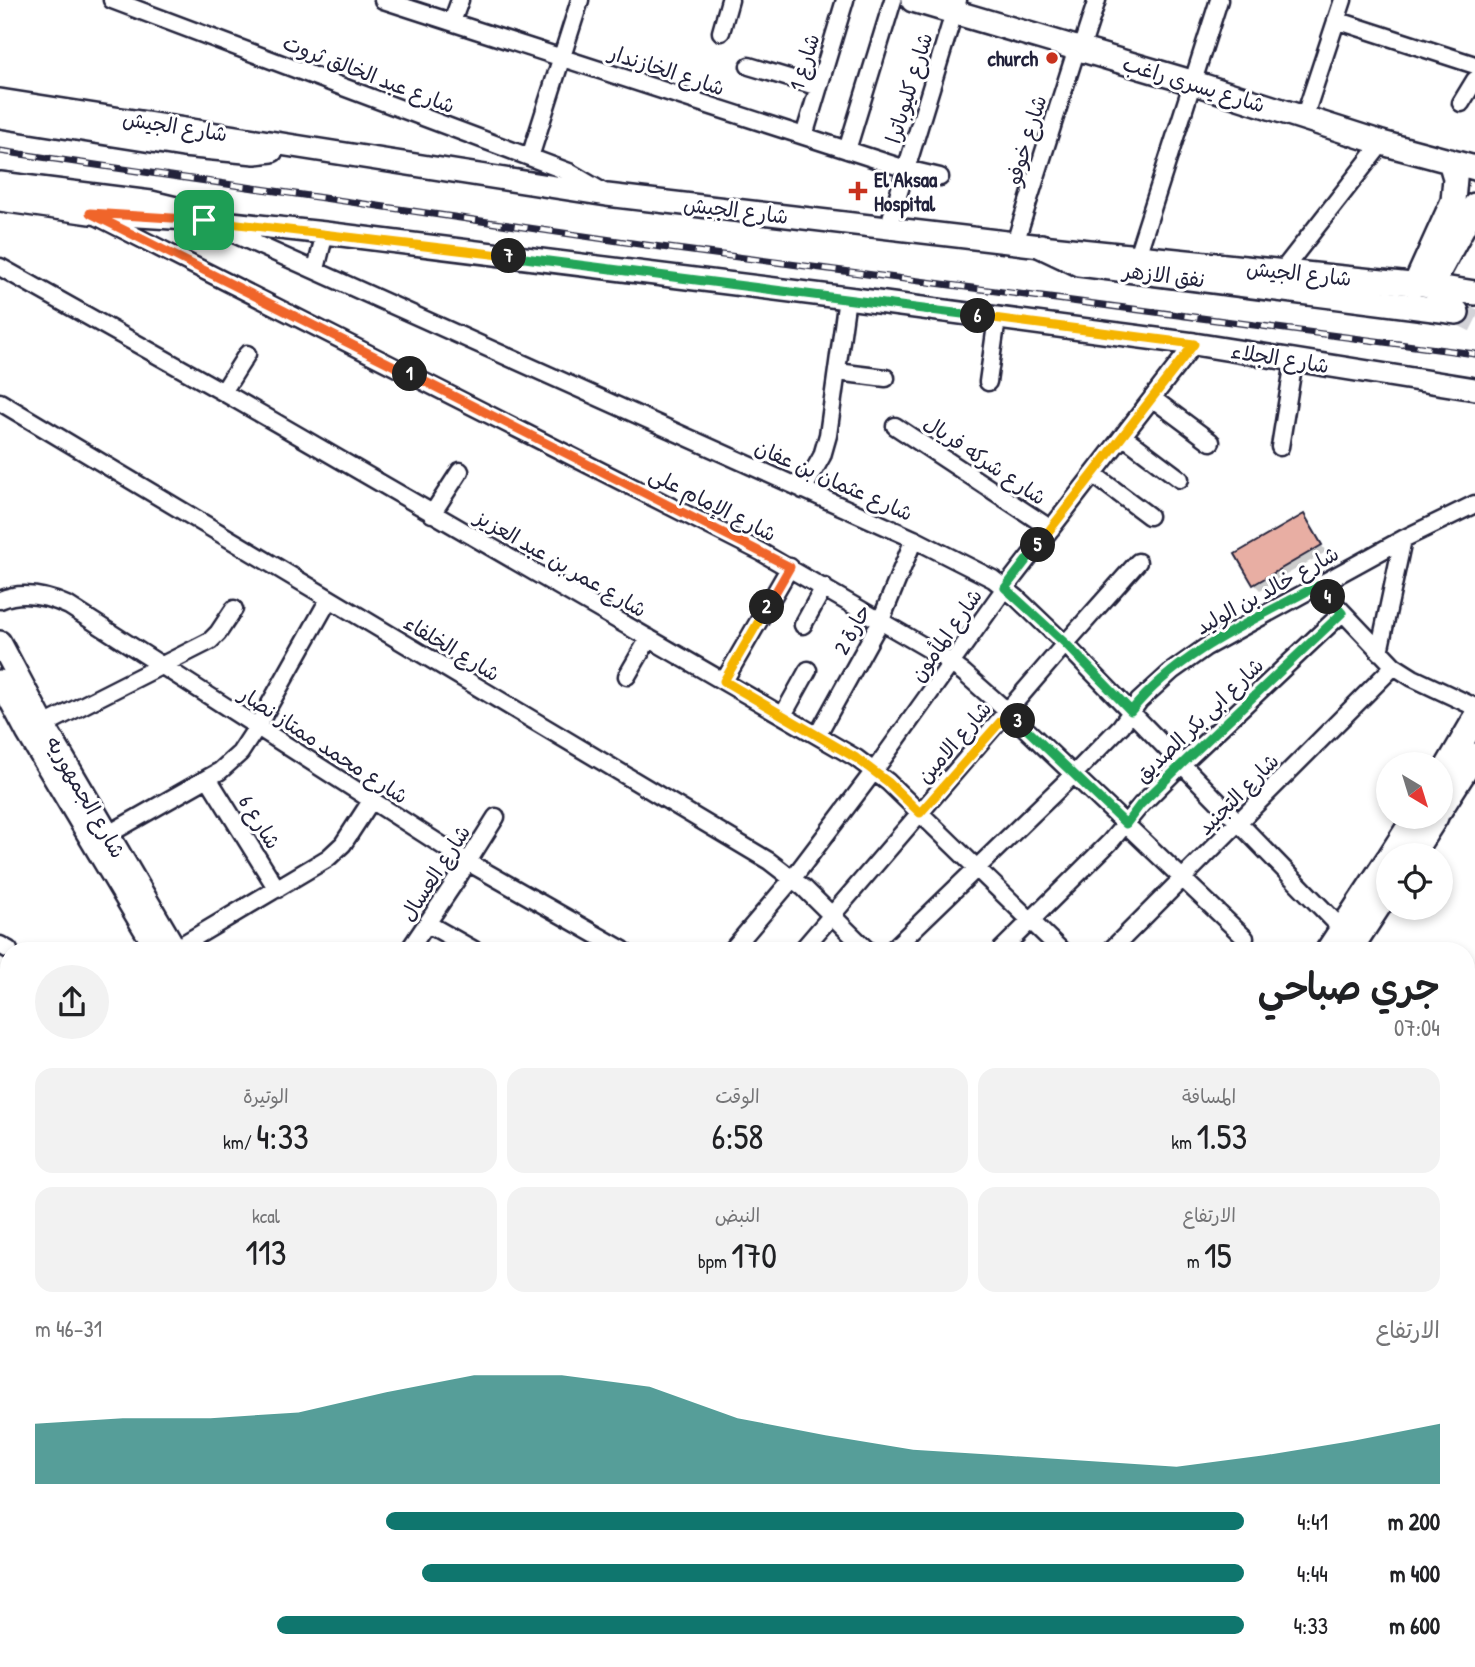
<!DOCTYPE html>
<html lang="ar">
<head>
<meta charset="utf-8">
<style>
	:root { --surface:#fff; --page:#f2f2f2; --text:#202124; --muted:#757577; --accent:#0f766e }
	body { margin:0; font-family:"Patrick Hand","Playpen Sans Arabic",sans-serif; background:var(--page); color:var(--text); direction:rtl; height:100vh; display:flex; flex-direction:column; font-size:26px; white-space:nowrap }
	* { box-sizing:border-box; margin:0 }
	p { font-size:23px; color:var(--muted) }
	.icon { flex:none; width:38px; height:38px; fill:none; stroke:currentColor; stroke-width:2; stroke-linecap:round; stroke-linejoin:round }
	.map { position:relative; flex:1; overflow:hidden; direction:ltr }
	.panel { position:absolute; left:0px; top:942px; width:1475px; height:726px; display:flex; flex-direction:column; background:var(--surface); border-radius:28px 28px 0 0; box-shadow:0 4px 10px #0003; direction:rtl }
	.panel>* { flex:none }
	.needle { width:46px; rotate:142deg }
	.tools { position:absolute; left:1376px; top:752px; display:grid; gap:14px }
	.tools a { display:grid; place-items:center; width:77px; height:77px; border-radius:50%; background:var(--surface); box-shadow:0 4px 10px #0003; font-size:35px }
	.pin { position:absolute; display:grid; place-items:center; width:60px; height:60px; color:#fff; margin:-30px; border-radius:14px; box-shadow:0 4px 10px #0006 }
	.km { position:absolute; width:35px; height:35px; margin:-18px; border-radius:50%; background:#222; color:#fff; font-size:19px; line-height:35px; text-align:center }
	.round { display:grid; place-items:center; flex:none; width:74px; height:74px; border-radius:37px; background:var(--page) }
	.headline { display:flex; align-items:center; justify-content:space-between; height:119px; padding:0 35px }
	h1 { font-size:38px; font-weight:600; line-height:52px }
	.figures { display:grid; grid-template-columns:repeat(3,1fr); gap:10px; height:119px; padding:7px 35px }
	.figures div { display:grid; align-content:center; border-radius:18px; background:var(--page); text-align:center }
	.figures b { font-size:35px; font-weight:600 }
	.figures small { font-size:19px; font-weight:400 }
	.figures p { font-size:19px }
	.chart { height:196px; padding:14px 35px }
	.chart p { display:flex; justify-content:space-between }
	.chart svg { width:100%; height:126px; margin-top:7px; fill:var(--accent); opacity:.7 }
	ul { padding:0 35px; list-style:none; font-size:23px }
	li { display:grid; grid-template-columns:112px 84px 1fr; align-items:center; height:52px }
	li i { height:18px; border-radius:9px; background:var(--accent) }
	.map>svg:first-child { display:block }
	.shadow { fill:#0003 }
	.building { fill:#e8aea3; stroke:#22223b; stroke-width:2 }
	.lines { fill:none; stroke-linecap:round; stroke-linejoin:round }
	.secondary-tunnel { stroke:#d3d3d8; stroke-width:23; stroke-dasharray:23 11; stroke-linecap:butt }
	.minor-casing { stroke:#22223b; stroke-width:21 }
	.tertiary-casing { stroke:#22223b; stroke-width:26 }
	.secondary-casing { stroke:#22223b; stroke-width:28 }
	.minor { stroke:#fff; stroke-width:16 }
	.tertiary { stroke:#fff; stroke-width:21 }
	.secondary { stroke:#fff; stroke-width:23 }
	.rail-casing { stroke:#22223b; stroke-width:7 }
	.rail { stroke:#fff; stroke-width:4.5; stroke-dasharray:13; stroke-linecap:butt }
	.split-1-casing { stroke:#fff; stroke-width:14 }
	.split-2-casing { stroke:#fff; stroke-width:14 }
	.split-3-casing { stroke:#fff; stroke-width:14 }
	.split-4-casing { stroke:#fff; stroke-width:14 }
	.split-5-casing { stroke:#fff; stroke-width:14 }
	.split-6-casing { stroke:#fff; stroke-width:14 }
	.split-7-casing { stroke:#fff; stroke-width:14 }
	.split-8-casing { stroke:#fff; stroke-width:14 }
	.split-1 { stroke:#f0652b; stroke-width:9 }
	.split-2 { stroke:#f0652b; stroke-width:9 }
	.split-3 { stroke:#f5b400; stroke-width:9 }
	.split-4 { stroke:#22a559; stroke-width:9 }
	.split-5 { stroke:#22a559; stroke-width:9 }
	.split-6 { stroke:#f5b400; stroke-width:9 }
	.split-7 { stroke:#22a559; stroke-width:9 }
	.split-8 { stroke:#f5b400; stroke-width:9 }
	.poi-dot { fill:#c8321e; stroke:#fff; stroke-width:2.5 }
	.labels { text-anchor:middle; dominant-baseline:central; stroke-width:6; stroke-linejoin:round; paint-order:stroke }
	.poi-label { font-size:21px; font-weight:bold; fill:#22223b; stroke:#fff; text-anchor:end }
	.street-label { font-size:21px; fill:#22223b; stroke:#fff }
</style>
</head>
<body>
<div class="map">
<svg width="1475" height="1667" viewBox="0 0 1475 1667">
	<rect width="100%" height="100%" fill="#fff"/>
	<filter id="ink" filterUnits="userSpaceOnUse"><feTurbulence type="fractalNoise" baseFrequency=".0143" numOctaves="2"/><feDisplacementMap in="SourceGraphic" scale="14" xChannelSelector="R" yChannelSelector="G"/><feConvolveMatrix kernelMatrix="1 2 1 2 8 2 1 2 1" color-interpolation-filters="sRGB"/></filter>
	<g filter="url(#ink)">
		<path class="shadow" d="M1304 517 1326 552 1260 590 1254 584Z"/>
		<path class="building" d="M1304 514 1322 545 1253 585 1235 554Z"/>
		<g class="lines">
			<path class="secondary-tunnel" d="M1457 312 1475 321"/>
			<g class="minor-casing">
				<path id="minor" d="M112 0 569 172 605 193
					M383 0 906 169 940 177
					M1336 20 1475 65
					M452 22 460 0
					M721 32 730 0
					M1081 49 1097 0
					M749 66 819 87
					M1461 103 1475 80
					M1304 118 1343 0
					M804 136 845 0
					M847 150 893 0
					M530 157 580 0
					M98 217 761 552 939 655 964 673 1008 712 1245 938
					M216 226 914 539 993 579 1017 598 1065 644 1342 929
					M888 228 958 0
					M1015 243 1077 48
					M1137 256 1219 0
					M0 267 223 392 856 758 888 782 1061 950
					M316 269 325 233
					M1282 271 1382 143
					M837 372 886 378
					M988 382 997 318
					M223 392 247 354
					M1152 398 1211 442
					M0 402 769 861 804 888 867 950
					M895 426 1051 529
					M1123 436 1180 479
					M1280 447 1294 361
					M1093 474 1149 516
					M803 490 822 456 828 435 847 298
					M432 514 460 471
					M1317 585 1394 666 1413 678 1475 707
					M0 600C23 590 47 596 69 606L468 862 623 950
					M803 625 824 587
					M1379 652 1403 539
					M627 676 649 638
					M724 681 790 567
					M783 715 808 670
					M44 725 210 641 218 633 234 609
					M818 734 881 620 914 539
					M208 778 277 889
					M107 835 220 771 240 753 257 727 329 599
					M428 924 474 950
					M0 945 9 950
					M175 949 328 858 343 844 371 801
					M409 950 457 879 496 817
					M732 950 793 878 874 771 1005 588 1194 344
					M802 950 1065 644 1138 562
					M892 950 1074 774 1121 726 1139 701 1172 671 1206 647 1403 539 1475 504
					M1001 950 1110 842 1141 805 1182 764 1342 613
					M1111 950 1394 666
					M1466 1020 1475 1009
					M1466 1053 1475 1057
					M0 1103 9 1109
					M1466 1113 1475 1103
					M1466 1168 1475 1167
					M1466 1224 1475 1216
					M0 1235 9 1241
					M0 1383 9 1371
					M1466 1447 1475 1455
					M1466 1496 1475 1488
					M0 1519 9 1508
					M1466 1585H1475
					M1466 1605 1475 1615
					M175 1659 183 1667
					M417 1659 424 1667
					M1155 1659 1160 1667
					M61 1667 68 1659
					M200 1667 207 1659
					M290 1667 297 1659
					M367 1667 374 1659
					M494 1667 503 1659
					M1292 1667 1300 1659"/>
			</g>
			<g class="tertiary-casing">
				<path id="tertiary" d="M0 100 607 195 1041 246 1431 286
					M0 117 183 146 255 153 272 151
					M0 183 151 202 180 209
					M0 200 90 213 204 220 325 233 847 298 1194 344 1475 389
					M0 642 44 725 176 950
					M0 681 27 732 157 950
					M1466 1327 1475 1332
					M645 1659 652 1667
					M665 1659 671 1667"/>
			</g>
			<g class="secondary-casing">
				<path id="secondary" d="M913 0 1191 82 1382 143 1475 168
					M1475 205 1431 286 1475 293
					M1041 246 1079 264 1457 312
					M1415 285 1453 201 1455 178 1450 161
					M1440 779 1475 719
					M1440 810 1475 755
					M1390 856 1415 817
					M1411 856 1436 817
					M1328 950 1388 859
					M1350 950 1388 892"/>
			</g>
			<use href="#minor" class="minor"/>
			<use href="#tertiary" class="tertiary"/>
			<use href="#secondary" class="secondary"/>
			<g class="rail-casing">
				<path id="rail" d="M0 151 646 245 1475 354"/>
			</g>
			<use href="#rail" class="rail"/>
		</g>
	</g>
	<g class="lines" filter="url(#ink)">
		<g class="split-1-casing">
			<path id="split-1" d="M204 220 90 213 410 374"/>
		</g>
		<g class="split-2-casing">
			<path id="split-2" d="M410 374 790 567 767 607"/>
		</g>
		<g class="split-3-casing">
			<path id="split-3" d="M767 607 724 681 856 758 888 782 920 813 1009 712 1018 721"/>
		</g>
		<g class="split-4-casing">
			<path id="split-4" d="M1018 721 1126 824 1140 805 1182 764 1342 613 1328 597"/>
		</g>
		<g class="split-5-casing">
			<path id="split-5" d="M1038 545 1005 588 1065 643 1131 711C1179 652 1252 621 1317 586L1328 597"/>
		</g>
		<g class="split-6-casing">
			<path id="split-6" d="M978 316 1194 344 1038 545"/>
		</g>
		<g class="split-7-casing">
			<path id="split-7" d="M509 256 978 316"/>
		</g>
		<g class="split-8-casing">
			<path id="split-8" d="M204 220 509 256"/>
		</g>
		<use href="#split-1" class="split-1"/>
		<use href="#split-2" class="split-2"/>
		<use href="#split-3" class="split-3"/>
		<use href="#split-4" class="split-4"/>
		<use href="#split-5" class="split-5"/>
		<use href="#split-6" class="split-6"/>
		<use href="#split-7" class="split-7"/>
		<use href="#split-8" class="split-8"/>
	</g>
	<g class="poi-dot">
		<circle cx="1052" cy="58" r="7"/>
		<path d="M854.5 180.5h7v7h7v7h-7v7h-7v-7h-7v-7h7z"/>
	</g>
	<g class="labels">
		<g class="poi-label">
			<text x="1038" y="58">church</text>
			<text x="874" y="179" text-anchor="start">El Aksaa<tspan x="874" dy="24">Hospital</tspan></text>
		</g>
		<g class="street-label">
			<text transform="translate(804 62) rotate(-73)">شارع 1</text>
			<text transform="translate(667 70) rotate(18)">شارع الخازندار</text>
			<text transform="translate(369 74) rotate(21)">شارع عبد الخالق ثروت</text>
			<text transform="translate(1194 84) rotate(17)">شارع يسرى راغب</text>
			<text transform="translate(909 88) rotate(-73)">شارع كليوباترا</text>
			<text transform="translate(175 126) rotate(9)">شارع الجيش</text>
			<text transform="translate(1026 140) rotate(-73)">شارع خوفو</text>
			<text transform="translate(736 210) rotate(7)">شارع الجيش</text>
			<text transform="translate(1299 273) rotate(6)">شارع الجيش</text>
			<text transform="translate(1164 275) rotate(7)">نفق الازهر</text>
			<text transform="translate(1280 358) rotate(9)">شارع الجلاء</text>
			<text transform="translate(985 460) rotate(34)">شارع شركه فريال</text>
			<text transform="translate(834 480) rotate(24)">شارع عثمان بن عفان</text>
			<text transform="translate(713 504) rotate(27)">شارع الإمام على</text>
			<text transform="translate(561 563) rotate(30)">شارع عمر بن عبد العزيز</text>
			<text transform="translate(1267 590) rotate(-29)">شارع خالد بن الوليد</text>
			<text transform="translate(852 629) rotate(-62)">حارة 2</text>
			<text transform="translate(946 635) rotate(-55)">شارع المأمون</text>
			<text transform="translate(452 648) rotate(31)">شارع الخلفاء</text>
			<text transform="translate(1199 720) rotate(-44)">شارع ابى بكر الصديق</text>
			<text transform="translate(954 742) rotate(-49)">شارع الامين</text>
			<text transform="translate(324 745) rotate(33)">شارع محمد ممتاز نصار</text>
			<text transform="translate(1238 794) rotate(-45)">شارع التجنيد</text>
			<text transform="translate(86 797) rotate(60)">شارع الجمهوريه</text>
			<text transform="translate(260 822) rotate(58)">شارع 6</text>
			<text transform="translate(435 873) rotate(-57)">شارع العسال</text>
		</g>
	</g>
</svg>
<div class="tools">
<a><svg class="needle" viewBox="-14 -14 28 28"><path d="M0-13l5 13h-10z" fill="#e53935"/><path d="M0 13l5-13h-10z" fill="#757577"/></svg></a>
<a><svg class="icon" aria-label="locate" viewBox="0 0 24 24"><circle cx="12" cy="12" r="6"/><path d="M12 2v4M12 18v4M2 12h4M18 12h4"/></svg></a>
</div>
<div class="pin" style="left:204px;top:220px;background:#1e9e55"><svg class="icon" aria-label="arrive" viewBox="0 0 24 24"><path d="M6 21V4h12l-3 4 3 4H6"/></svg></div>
<b class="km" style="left:410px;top:374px">1</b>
<b class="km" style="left:767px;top:607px">2</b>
<b class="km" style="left:1018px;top:721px">3</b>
<b class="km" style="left:1328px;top:597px">4</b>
<b class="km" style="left:1038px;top:545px">5</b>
<b class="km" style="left:978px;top:316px">6</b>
<b class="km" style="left:509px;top:256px">7</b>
<section class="panel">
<div class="headline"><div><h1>جري صباحي</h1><p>07:04</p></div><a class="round"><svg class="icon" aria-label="share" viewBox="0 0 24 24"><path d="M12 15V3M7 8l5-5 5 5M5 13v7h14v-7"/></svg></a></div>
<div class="figures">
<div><p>المسافة</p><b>1.53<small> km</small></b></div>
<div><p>الوقت</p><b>6:58</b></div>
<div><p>الوتيرة</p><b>4:33<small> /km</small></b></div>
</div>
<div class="figures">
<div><p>الارتفاع</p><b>15<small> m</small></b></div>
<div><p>النبض</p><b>170<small> bpm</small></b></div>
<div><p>kcal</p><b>113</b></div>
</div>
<div class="chart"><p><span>الارتفاع</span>31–46 m</p>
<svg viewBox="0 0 160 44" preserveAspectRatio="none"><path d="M0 44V23L10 21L20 21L30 19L40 12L50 6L60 6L70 10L80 21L90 27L100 32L110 34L120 36L130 38L140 34L150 29L160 23V44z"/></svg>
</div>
<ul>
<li><b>200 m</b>4:41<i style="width:71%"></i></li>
<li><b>400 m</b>4:44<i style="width:68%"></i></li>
<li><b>600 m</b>4:33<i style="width:80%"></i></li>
</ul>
</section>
</div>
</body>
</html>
